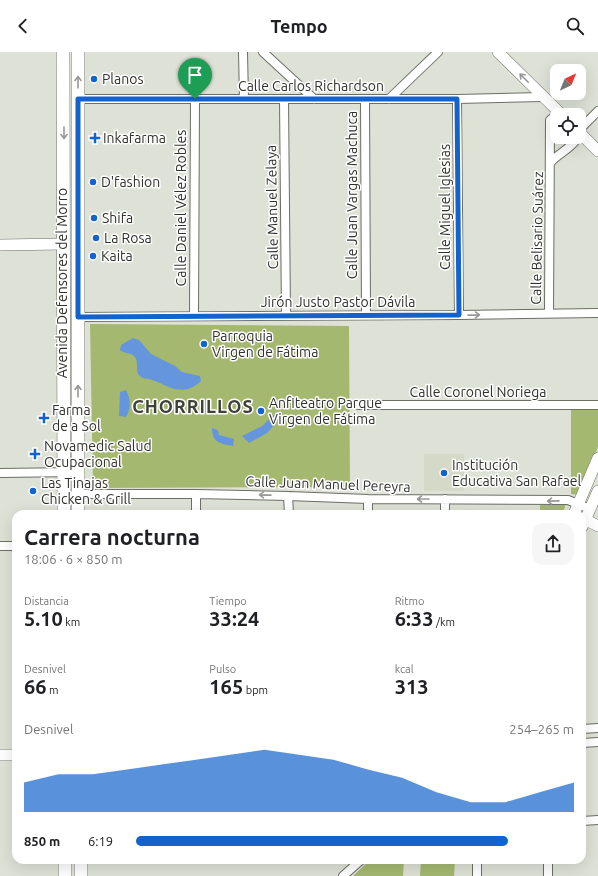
<!DOCTYPE html>
<html lang="es">
<head>
<meta charset="utf-8">
<style>
	:root { --surface:#fff; --page:#f6f6f6; --text:#202124; --muted:#757577; --accent:#1463cd }
	body { margin:0; font-family:Ubuntu,sans-serif; background:var(--page); color:var(--text); height:100vh; display:flex; flex-direction:column; font-size:15px; white-space:nowrap }
	* { box-sizing:border-box; margin:0 }
	p { font-size:13px; color:var(--muted) }
	.icon { flex:none; width:22px; height:22px; fill:none; stroke:currentColor; stroke-width:2; stroke-linecap:round; stroke-linejoin:round }
	.map { position:relative; flex:1; overflow:hidden }
	.side { position:absolute; left:12px; top:458px; width:574px; height:354px; display:flex; flex-direction:column; background:var(--surface); border-radius:12px; box-shadow:0 4px 16px #0002 }
	.side>* { flex:none }
	.needle { width:26px; rotate:43deg }
	.buttons { position:absolute; left:550px; top:12px; display:grid; gap:8px }
	.buttons a { display:grid; place-items:center; width:36px; height:36px; border-radius:8px; background:var(--surface); box-shadow:0 4px 16px #0002; font-size:20px }
	.pin { position:absolute; display:grid; place-items:center; width:34px; height:34px; color:#fff; margin:-41px -17px; border-radius:50% 50% 50% 0; rotate:-45deg; box-shadow:0 0 4px #0007 }
	.pin .icon { rotate:45deg }
	.round { display:grid; place-items:center; flex:none; width:42px; height:42px; border-radius:12px; background:var(--page) }
	.overview { display:flex; align-items:center; justify-content:space-between; height:68px; padding:0 12px }
	h1 { font-size:22px; font-weight:700; line-height:30px }
	.metrics { display:grid; grid-template-columns:repeat(3,1fr); gap:6px; height:68px; padding:4px 12px }
	.metrics div { display:grid; align-content:center }
	.metrics b { font-size:20px; font-weight:700 }
	.metrics small { font-size:11px; font-weight:400 }
	.metrics p { font-size:11px }
	.chart { height:112px; padding:8px 12px }
	.chart p { display:flex; justify-content:space-between }
	.chart svg { width:100%; height:72px; margin-top:4px; fill:var(--accent); opacity:.7 }
	ul { padding:0 12px; list-style:none; font-size:13px }
	li { display:grid; grid-template-columns:64px 48px 1fr; align-items:center; height:30px }
	li i { height:10px; border-radius:5px; background:var(--accent) }
	header { display:flex; justify-content:space-between; align-items:center; height:52px; padding:0 12px; background:var(--surface); font-size:18px; font-weight:700 }
	.map>svg:first-child { display:block }
	.built { fill:#d4dac7 }
	.green { fill:#a5b870 }
	.water { fill:#6595dc }
	.lines { fill:none; stroke-linecap:round; stroke-linejoin:round }
	.street-casing { stroke:#6c6f65; stroke-width:10 }
	.secondary-casing { stroke:#6c6f65; stroke-width:12 }
	.primary-casing { stroke:#6c6f65; stroke-width:14 }
	.street { stroke:#fff; stroke-width:8 }
	.secondary { stroke:#fff; stroke-width:11 }
	.primary { stroke:#fff; stroke-width:13 }
	.oneway { stroke:#989896 }
	.route-casing { stroke:#fff; stroke-width:8 }
	.route { stroke:#1463cd; stroke-width:5 }
	.poi-dot { fill:#1463cd; stroke:#fff; stroke-width:1.5 }
	.labels { text-anchor:middle; dominant-baseline:central; stroke-width:3; stroke-linejoin:round; paint-order:stroke }
	.poi-label { font-size:14px; fill:#30312c; stroke:#fff; text-anchor:start }
	.street-label { font-size:14px; fill:#30312c; stroke:#fff }
	.district-label { font-size:18px; font-weight:bold; letter-spacing:1px; fill:#3e4137; stroke:#fff }
</style>
</head>
<body>
<header><svg class="icon" aria-label="back" viewBox="0 0 24 24"><path d="M15 5l-7 7 7 7"/></svg>Tempo<svg class="icon" aria-label="search" viewBox="0 0 24 24"><circle cx="10" cy="10" r="6"/><path d="M15 15l6 6"/></svg></header>
<div class="map">
<svg width="598" height="824" viewBox="0 0 598 824">
	<rect width="100%" height="100%" fill="#dee1d6"/>
	<path class="built" d="M424 402H464V439H424Z"/>
	<path class="green" d="M90 272 349 274 350 435 93 436Z
		M571 357H598V395L578 443 571 442Z
		M566 452 562 462H540V453Z
		M370 808H404L403 824H353Z
		M421 808H455L454 824H420Z"/>
	<path class="water" d="M133 286 139 288 151 302 175 314 182 320 200 324 201 329C189 340 178 340 164 333 160 331 156 329 152 328 148 326 144 328 140 324 134 319 140 310 134 304 130 300 124 302 120 298L121 293Z
		M126 338C131 348 131 356 126 365L119 364 120 340Z
		M277 360 280 366 267 381 249 391 242 384 262 374Z
		M212 376 218 378 219 383 234 387 233 394C220 392 212 390 212 376Z"/>
	<g class="lines">
		<g class="street-casing">
			<path id="street" d="M243 0 244 47
				M263 0 314 47
				M78 47H457L543 45
				M284 47 286 264
				M365 47 366 263
				M389 47 438 0
				M457 47 459 263
				M579 78 598 59
				M551 110C559 101 572 96 578 85
				M549 261 550 68 556 63 561 62
				M194 264 195 47
				M78 265 459 263 598 261
				M358 353H598
				M0 421 78 420
				M75 442H196L288 444 368 447 568 448 590 457
				M196 442V462
				M288 444 289 462
				M445 447V462
				M368 462V447
				M0 494H16
				M582 677 598 676
				M582 691 598 690
				M582 769 598 768
				M343 824 361 808
				M477 824V808
				M548 824V808"/>
		</g>
		<g class="secondary-casing">
			<path id="secondary" d="M498 0 562 63
				M579 80 598 99
				M0 193 64 192
				M574 462 598 406
				M582 466 598 474
				M582 475 598 439
				M0 703H16"/>
		</g>
		<g class="primary-casing">
			<path id="primary" d="M63 0 64 462
				M78 0V462
				M81 808V824
				M65 824V808"/>
		</g>
		<use href="#street" class="street"/>
		<use href="#secondary" class="secondary"/>
		<use href="#primary" class="primary"/>
	</g>
	<defs><path id="oneway-shaft" d="M-6 0H5M1.5-3L5.5 0L1.5 3" fill="none" stroke-width="1.6" stroke-linecap="round" stroke-linejoin="round"/></defs>
	<g class="oneway">
		<use href="#oneway-shaft" transform="translate(524 26) rotate(-135)"/>
		<use href="#oneway-shaft" transform="translate(78 30) rotate(-90)"/>
		<use href="#oneway-shaft" transform="translate(64 81) rotate(90)"/>
		<use href="#oneway-shaft" transform="translate(474 263) rotate(-1)"/>
		<use href="#oneway-shaft" transform="translate(78 339) rotate(-90)"/>
		<use href="#oneway-shaft" transform="translate(265 443) rotate(-179)"/>
		<use href="#oneway-shaft" transform="translate(423 447) rotate(-180)"/>
		<use href="#oneway-shaft" transform="translate(553 449) rotate(179)"/>
	</g>
	<g class="lines">
		<g class="route-casing">
			<path id="route" d="M78 47H457L459 263 78 265Z"/>
		</g>
		<use href="#route" class="route"/>
	</g>
	<g class="poi-dot">
		<circle cx="94" cy="27" r="4"/>
		<path d="M93 80h4v4h4v4h-4v4h-4v-4h-4v-4h4z"/>
		<circle cx="93" cy="130" r="4"/>
		<circle cx="94" cy="166" r="4"/>
		<circle cx="96" cy="186" r="4"/>
		<circle cx="93" cy="204" r="4"/>
		<circle cx="204" cy="292" r="4"/>
		<circle cx="261" cy="359" r="4"/>
		<path d="M42 360h4v4h4v4h-4v4h-4v-4h-4v-4h4z"/>
		<path d="M33 396h4v4h4v4h-4v4h-4v-4h-4v-4h4z"/>
		<circle cx="444" cy="421" r="4"/>
		<circle cx="33" cy="439" r="4"/>
	</g>
	<g class="labels">
		<g class="poi-label">
			<text x="102" y="27">Planos</text>
			<text x="103" y="86">Inkafarma</text>
			<text x="101" y="130">D'fashion</text>
			<text x="102" y="166">Shifa</text>
			<text x="104" y="186">La Rosa</text>
			<text x="101" y="204">Kaita</text>
			<text x="212" y="284">Parroquia<tspan x="212" dy="16">Virgen de Fátima</tspan></text>
			<text x="269" y="351">Anfiteatro Parque<tspan x="269" dy="16">Virgen de Fátima</tspan></text>
			<text x="52" y="358">Farma<tspan x="52" dy="16">de a Sol</tspan></text>
			<text x="44" y="394">Novamedic Salud<tspan x="44" dy="16">Ocupacional</tspan></text>
			<text x="452" y="413">Institución<tspan x="452" dy="16">Educativa San Rafael</tspan></text>
			<text x="41" y="431">Las Tinajas<tspan x="41" dy="16">Chicken &amp; Grill</tspan></text>
		</g>
		<g class="street-label">
			<text x="311" y="34">Calle Carlos Richardson</text>
			<text transform="translate(352 143) rotate(-90)">Calle Juan Vargas Machuca</text>
			<text transform="translate(272 155) rotate(-91)">Calle Manuel Zelaya</text>
			<text transform="translate(445 155) rotate(-90)">Calle Miguel Iglesias</text>
			<text transform="translate(181 156) rotate(-90)">Calle Daniel Vélez Robles</text>
			<text transform="translate(537 186) rotate(-89)">Calle Belisario Suárez</text>
			<text transform="translate(62 231) rotate(-90)">Avenida Defensores del Morro</text>
			<text x="338" y="250">Jirón Justo Pastor Dávila</text>
			<text x="478" y="340">Calle Coronel Noriega</text>
			<text transform="translate(328 432) rotate(2)">Calle Juan Manuel Pereyra</text>
		</g>
		<g class="district-label">
			<text x="193" y="354">CHORRILLOS</text>
		</g>
	</g>
</svg>
<div class="buttons">
<a><svg class="needle" viewBox="-14 -14 28 28"><path d="M0-13l5 13h-10z" fill="#e53935"/><path d="M0 13l5-13h-10z" fill="#757577"/></svg></a>
<a><svg class="icon" aria-label="locate" viewBox="0 0 24 24"><circle cx="12" cy="12" r="6"/><path d="M12 2v4M12 18v4M2 12h4M18 12h4"/></svg></a>
</div>
<div class="pin" style="left:195px;top:47px;background:#1e9e55"><svg class="icon" aria-label="arrive" viewBox="0 0 24 24"><path d="M6 21V4h12l-3 4 3 4H6"/></svg></div>
<section class="side">
<div class="overview"><div><h1>Carrera nocturna</h1><p>18:06 · 6 × 850 m</p></div><a class="round"><svg class="icon" aria-label="share" viewBox="0 0 24 24"><path d="M12 15V3M7 8l5-5 5 5M5 13v7h14v-7"/></svg></a></div>
<div class="metrics">
<div><p>Distancia</p><b>5.10<small> km</small></b></div>
<div><p>Tiempo</p><b>33:24</b></div>
<div><p>Ritmo</p><b>6:33<small> /km</small></b></div>
</div>
<div class="metrics">
<div><p>Desnivel</p><b>66<small> m</small></b></div>
<div><p>Pulso</p><b>165<small> bpm</small></b></div>
<div><p>kcal</p><b>313</b></div>
</div>
<div class="chart"><p><span>Desnivel</span>254–265 m</p>
<svg viewBox="0 0 160 44" preserveAspectRatio="none"><path d="M0 44V26L10 21L20 21L30 18L40 15L50 12L60 9L70 6L80 9L90 12L100 18L110 23L120 32L130 38L140 38L150 32L160 26V44z"/></svg>
</div>
<ul>
<li><b>850 m</b>6:19<i style="width:85%"></i></li>
</ul>
</section>
</div>
</body>
</html>
